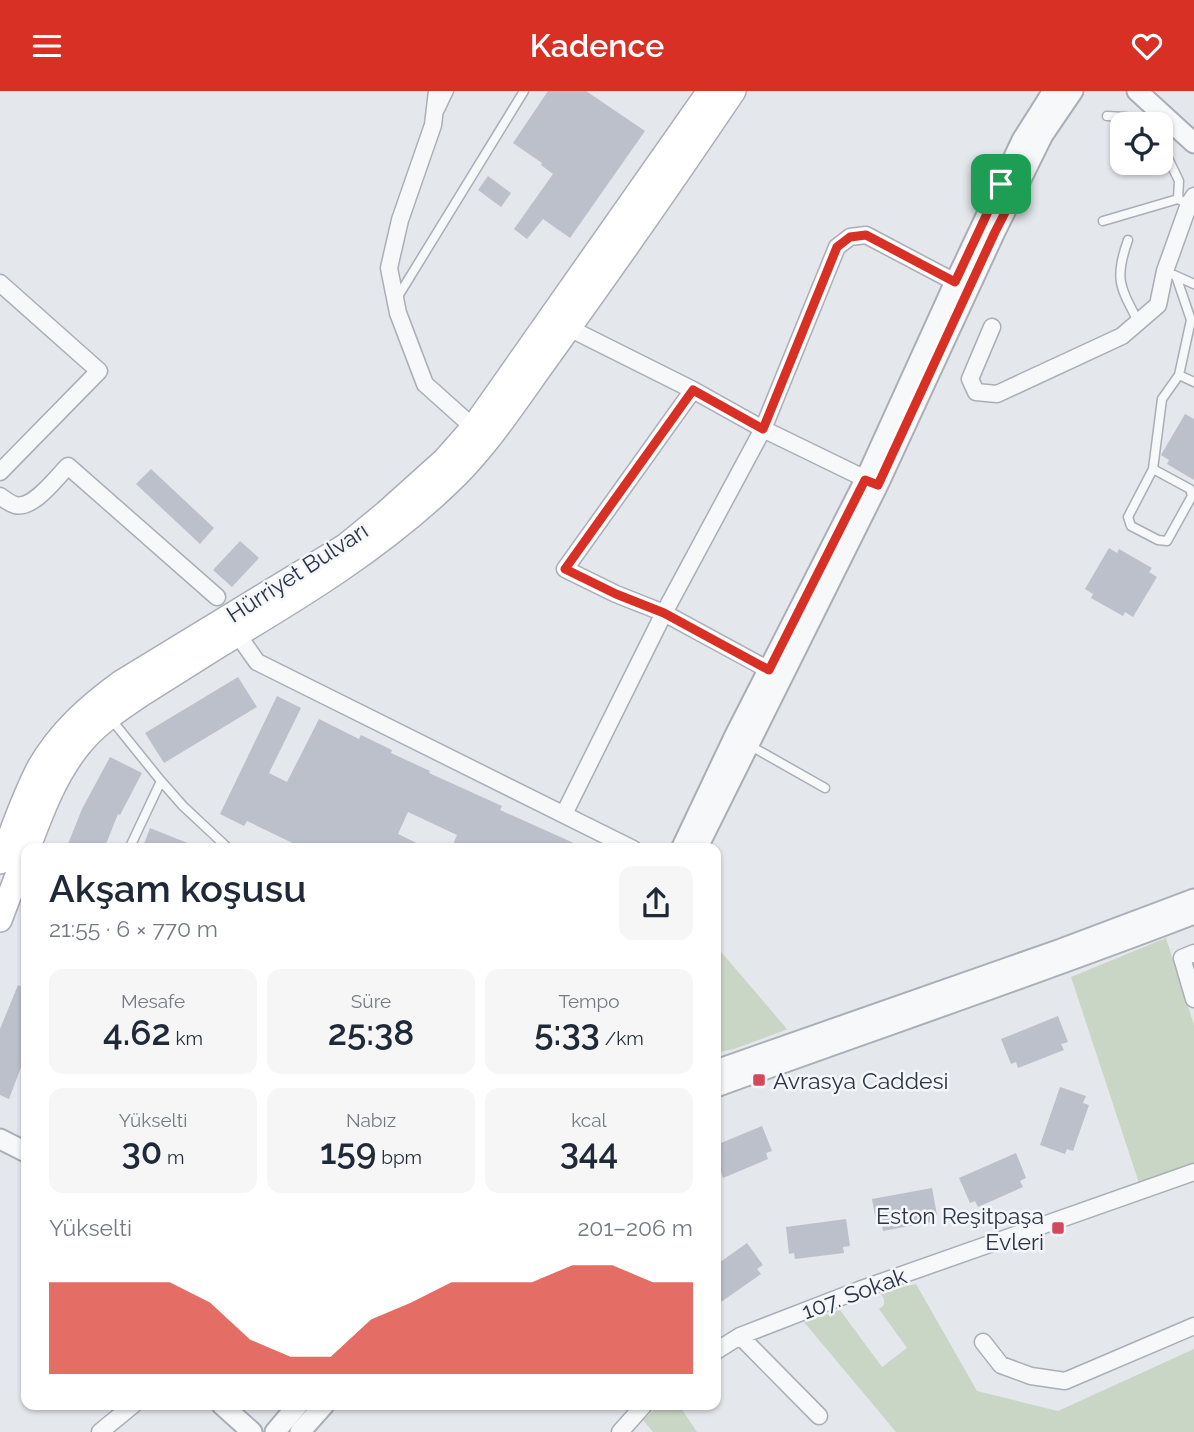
<!DOCTYPE html>
<html lang="tr">
<head>
<meta charset="utf-8">
<style>
	:root { --surface:#fff; --page:#f6f6f7; --text:#1f2937; --muted:#747a83; --accent:#d93025 }
	body { margin:0; font-family:Raleway,sans-serif; background:var(--page); color:var(--text); height:100vh; display:flex; flex-direction:column; font-size:26px; white-space:nowrap }
	* { box-sizing:border-box; margin:0 }
	p { font-size:23px; color:var(--muted) }
	.icon { flex:none; width:38px; height:38px; fill:none; stroke:currentColor; stroke-width:2; stroke-linecap:round; stroke-linejoin:round }
	.map { position:relative; flex:1; overflow:hidden }
	.details { position:absolute; left:21px; top:752px; width:700px; height:567px; display:flex; flex-direction:column; background:var(--surface); border-radius:14px; box-shadow:0 2px 5px #0004 }
	.details>* { flex:none }
	.controls { position:absolute; left:1110px; top:21px; display:grid; gap:14px }
	.controls a { display:grid; place-items:center; width:63px; height:63px; border-radius:14px; background:var(--surface); box-shadow:0 2px 5px #0004; font-size:35px }
	.pin { position:absolute; display:grid; place-items:center; width:60px; height:60px; color:#fff; margin:-30px; border-radius:14px; box-shadow:0 4px 10px #0006 }
	.round { display:grid; place-items:center; flex:none; width:74px; height:74px; border-radius:14px; background:var(--page) }
	.head { display:flex; align-items:center; justify-content:space-between; height:119px; padding:0 28px }
	h1 { font-size:38px; font-weight:600; line-height:52px }
	.figures { display:grid; grid-template-columns:repeat(3,1fr); gap:10px; height:119px; padding:7px 28px }
	.figures div { display:grid; align-content:center; border-radius:14px; background:var(--page); text-align:center }
	.figures b { font-size:35px; font-weight:600 }
	.figures small { font-size:19px; font-weight:400 }
	.figures p { font-size:19px }
	.chart { height:196px; padding:14px 28px }
	.chart p { display:flex; justify-content:space-between }
	.chart svg { width:100%; height:126px; margin-top:7px; fill:var(--accent); opacity:.7 }
	header { display:flex; justify-content:space-between; align-items:center; height:91px; padding:0 28px; background:var(--accent); color:#fff; font-size:32px; font-weight:600 }
	.map>svg:first-child { display:block }
	.green { fill:#c9d6c5 }
	.building { fill:#bbc0ca }
	.lines { fill:none; stroke-linecap:round; stroke-linejoin:round }
	.service-casing { stroke:#a9aeb7; stroke-width:11 }
	.minor-casing { stroke:#a9aeb7; stroke-width:19 }
	.tertiary-casing { stroke:#a9aeb7; stroke-width:23 }
	.secondary-casing { stroke:#a9aeb7; stroke-width:26 }
	.service { stroke:#f7f8fa; stroke-width:8 }
	.minor { stroke:#f7f8fa; stroke-width:16 }
	.tertiary { stroke:#f7f8fa; stroke-width:19 }
	.secondary { stroke:#fff; stroke-width:23 }
	.route-casing { stroke:#fff; stroke-width:14 }
	.route { stroke:#d93025; stroke-width:9 }
	.poi-dot { fill:#d1495b; stroke:#f4f6f9; stroke-width:2.5 }
	.labels { text-anchor:middle; dominant-baseline:central; stroke-width:5; stroke-linejoin:round; paint-order:stroke }
	.street-label { font-size:23px; fill:#2b3445; stroke:#f4f6f9 }
	.poi-label { font-size:23px; fill:#2b3445; stroke:#f4f6f9; text-anchor:start }
</style>
</head>
<body>
<header><svg class="icon" aria-label="menu" viewBox="0 0 24 24"><path d="M4 6h16M4 12h16M4 18h16"/></svg>Kadence<svg class="icon" aria-label="heart" viewBox="0 0 24 24"><path d="M12 20l-8-8c-3-5 5-10 8-4 3-6 11-1 8 4z"/></svg></header>
<div class="map">
<svg width="1194" height="1341" viewBox="0 0 1194 1341">
	<rect width="100%" height="100%" fill="#e4e7ec"/>
	<path class="green" d="M1166 847 1194 934V1072L1139 1092 1071 886Z
		M716 855 787 938H788L734 958 716 962Z
		M916 1193 977 1300 1058 1320 1194 1258V1341H896L804 1231 840 1219 882 1276 907 1257 879 1218 884 1214V1208L880 1201Z
		M659 1314H679L697 1341H653L643 1329Z"/>
	<path class="building" d="M548 0H586L645 40 570 147 543 128 527 148 514 138 553 83 541 74 542 72 513 52Z
		M488 85 511 102 501 116 478 99Z
		M1185 323 1194 328V389L1167 373 1169 369 1161 364Z
		M151 378 214 437 200 453 136 393Z
		M240 450 259 467 232 496 213 479Z
		M1109 457 1117 462 1119 458 1152 477 1149 481 1157 486 1133 526 1125 521 1123 525 1091 507 1093 503 1085 498Z
		M238 586 257 616 164 672 145 642Z
		M277 605 301 617 269 682 287 691 319 628 359 648 361 644 392 659 391 662 430 680 429 682 502 715 500 719 587 758H451L457 744 408 721 398 743 429 758H305L247 730 244 735 220 723Z
		M110 666 142 682 120 724 118 723 104 758H66L82 718Z
		M150 737 200 757V758H142Z
		M18 894 26 898V963L9 1008 0 1004V938Z
		M1058 925 1068 951 1061 953 1064 959 1018 977 1016 971 1011 973 1001 948Z
		M1060 996 1086 1005 1083 1012 1089 1014 1073 1060 1067 1058 1065 1063 1040 1054Z
		M762 1035 772 1060 766 1062 768 1068 723 1087 721 1081 716 1084V1054Z
		M1016 1062 1026 1087 1020 1090 1023 1096 978 1116 975 1110 970 1112 959 1087Z
		M932 1097 937 1124 930 1125 931 1131 883 1140 882 1134 877 1135 872 1108Z
		M846 1128 850 1155 843 1156 844 1162 795 1168 794 1162 789 1163 786 1136Z
		M747 1152 763 1174 757 1178 761 1183 721 1211 716 1205V1174Z"/>
	<g class="lines">
		<g class="service-casing">
			<path id="service" d="M440 19 449 0
				M1107 25 1126 26 1139 33
				M1160 58 1168 67 1179 90 1178 108
				M1103 130 1178 108 1189 113
				M1128 149C1114 188 1120 196 1138 230
				M1174 184 1194 193
				M397 207 524 0
				M1179 284 1194 291
				M1153 378 1190 398 1192 405 1167 450 1158 449 1131 435 1128 426 1153 378 1162 308 1179 284 1191 229 1176 185
				M111 628 161 690 183 715 229 758
				M749 654 825 697
				M129 758 161 690"/>
		</g>
		<g class="minor-casing">
			<path id="minor" d="M437 0 433 34 400 129 389 177 398 222 425 293 473 336
				M0 192 99 280 0 381
				M992 236 970 288 976 301 997 303 1122 245 1158 214 1165 180 1189 113 1194 105
				M569 237 693 299 763 338 876 393
				M0 405C4 408 9 412 15 414 33 419 56 387 68 375L217 506
				M238 544 257 571 633 758
				M769 579 664 522 763 338 837 156 850 146 866 144 955 191 966 194
				M564 723 664 522 616 503 565 478 693 299
				M1194 862 1182 867 1194 908
				M740 1245 819 1325
				M983 1251 1001 1274 1031 1285 1065 1290 1194 1235
				M716 1260 740 1245 859 1199 1194 1081
				M100 1341 133 1314
				M620 1341 644 1314"/>
		</g>
		<g class="tertiary-casing">
			<path id="tertiary" d="M1137 0 1194 52
				M681 758 735 644 865 389 955 191 1022 49 1053 0
				M697 758 878 394 995 141 1043 44 1073 0
				M716 979 1061 858 1194 808
				M716 996C875 938 1036 884 1194 823
				M0 1048 26 1061
				M222 1314 252 1341
				M275 1341 298 1314
				M300 1341 324 1314"/>
		</g>
		<g class="secondary-casing">
			<path id="secondary" d="M28 758C42 721 55 685 80 654 97 633 119 619 141 604 168 587 195 570 222 553 301 506 380 458 447 394 487 357 517 309 549 265 612 178 674 89 734 0
				M0 771C12 740 23 706 39 676 59 641 88 615 121 591L346 454 385 422 444 369 473 336 490 312 709 0
				M0 829 26 761"/>
		</g>
		<use href="#service" class="service"/>
		<use href="#minor" class="minor"/>
		<use href="#tertiary" class="tertiary"/>
		<use href="#secondary" class="secondary"/>
	</g>
	<g class="lines">
		<g class="route-casing">
			<path id="route" d="M1001 93 1016 100 995 141 878 394 865 389 769 579 664 522 616 503 565 478 693 299 763 338 837 156 850 146 866 144 955 191Z"/>
		</g>
		<use href="#route" class="route"/>
	</g>
	<g class="poi-dot">
		<rect x="752" y="982" width="14" height="14" rx="3.5"/>
		<rect x="1051" y="1130" width="14" height="14" rx="3.5"/>
	</g>
	<g class="labels">
		<g class="street-label">
			<text transform="translate(297 481) rotate(-33)">Hürriyet Bulvarı</text>
			<text transform="translate(854 1202) rotate(-20)">107. Sokak</text>
		</g>
		<g class="poi-label">
			<text x="773" y="989">Avrasya Caddesi</text>
			<text x="1044" y="1124" text-anchor="end">Eston Reşitpaşa<tspan x="1044" dy="26">Evleri</tspan></text>
		</g>
	</g>
</svg>
<div class="controls">
<a><svg class="icon" aria-label="locate" viewBox="0 0 24 24"><circle cx="12" cy="12" r="6"/><path d="M12 2v4M12 18v4M2 12h4M18 12h4"/></svg></a>
</div>
<div class="pin" style="left:1001px;top:93px;background:#1e9e55"><svg class="icon" aria-label="arrive" viewBox="0 0 24 24"><path d="M6 21V4h12l-3 4 3 4H6"/></svg></div>
<section class="details">
<div class="head"><div><h1>Akşam koşusu</h1><p>21:55 · 6 × 770 m</p></div><a class="round"><svg class="icon" aria-label="share" viewBox="0 0 24 24"><path d="M12 15V3M7 8l5-5 5 5M5 13v7h14v-7"/></svg></a></div>
<div class="figures">
<div><p>Mesafe</p><b>4.62<small> km</small></b></div>
<div><p>Süre</p><b>25:38</b></div>
<div><p>Tempo</p><b>5:33<small> /km</small></b></div>
</div>
<div class="figures">
<div><p>Yükselti</p><b>30<small> m</small></b></div>
<div><p>Nabız</p><b>159<small> bpm</small></b></div>
<div><p>kcal</p><b>344</b></div>
</div>
<div class="chart"><p><span>Yükselti</span>201–206 m</p>
<svg viewBox="0 0 160 44" preserveAspectRatio="none"><path d="M0 44V12L10 12L20 12L30 12L40 19L50 32L60 38L70 38L80 25L90 19L100 12L110 12L120 12L130 6L140 6L150 12L160 12V44z"/></svg>
</div>
</section>
</div>
</body>
</html>
